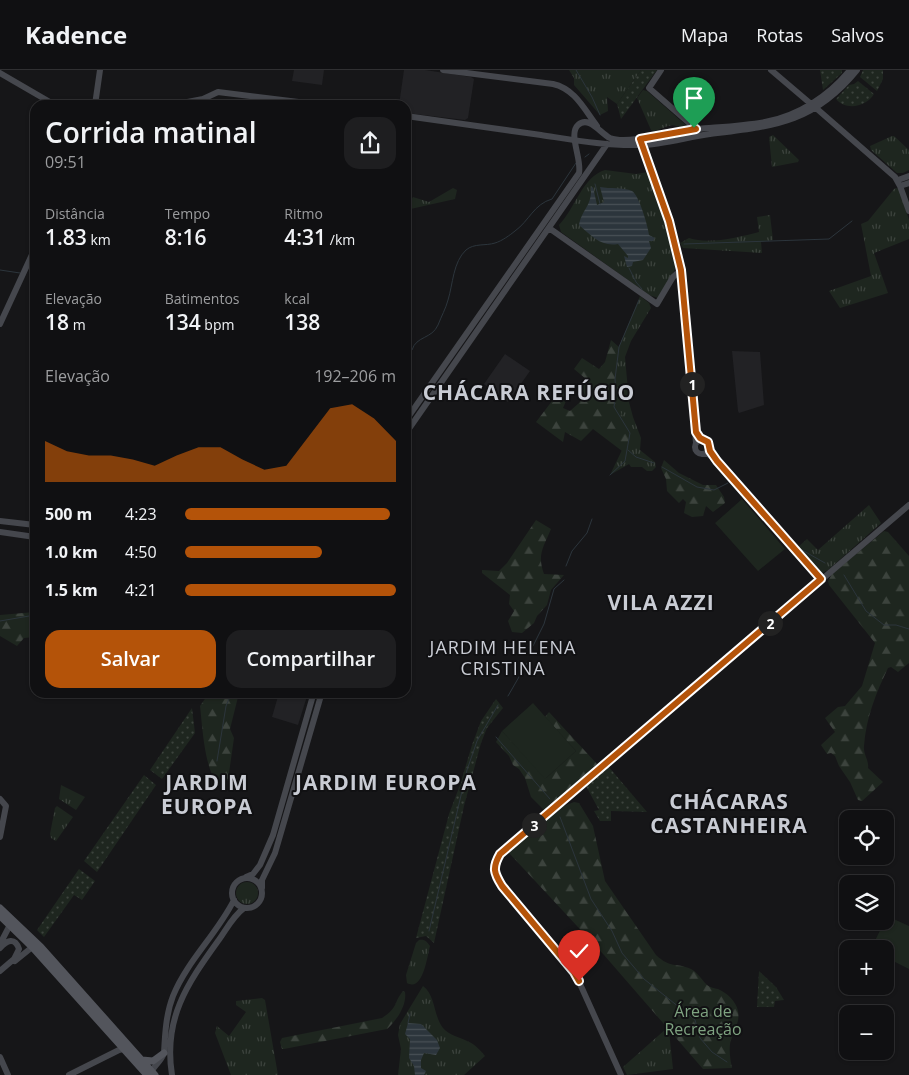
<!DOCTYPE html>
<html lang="pt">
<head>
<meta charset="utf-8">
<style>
	:root { --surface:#101012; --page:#1e1e20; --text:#f1f3f6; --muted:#9c9d9f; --line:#303032; --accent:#b45309 }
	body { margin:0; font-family:"Open Sans",sans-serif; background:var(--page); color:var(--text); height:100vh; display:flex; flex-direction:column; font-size:19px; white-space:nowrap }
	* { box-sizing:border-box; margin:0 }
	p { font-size:16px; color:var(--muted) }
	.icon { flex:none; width:28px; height:28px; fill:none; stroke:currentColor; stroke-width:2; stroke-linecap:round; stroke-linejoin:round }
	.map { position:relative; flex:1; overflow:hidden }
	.details { position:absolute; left:30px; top:30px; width:381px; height:598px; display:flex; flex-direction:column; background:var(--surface); border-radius:15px; box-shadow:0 1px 4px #0004,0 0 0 1px var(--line) }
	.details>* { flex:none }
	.buttons { position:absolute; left:839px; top:740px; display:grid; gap:10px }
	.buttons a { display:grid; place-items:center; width:55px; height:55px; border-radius:10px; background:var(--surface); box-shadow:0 1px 4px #0004,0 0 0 1px var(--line); font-size:25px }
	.pin { position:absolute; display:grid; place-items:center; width:42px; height:42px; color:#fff; margin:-51px -21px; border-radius:50% 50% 50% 0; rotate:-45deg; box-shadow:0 0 5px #0007 }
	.pin .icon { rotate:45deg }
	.km { position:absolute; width:25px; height:25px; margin:-12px; border-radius:50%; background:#222; color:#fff; font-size:14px; line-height:25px; text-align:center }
	.round { display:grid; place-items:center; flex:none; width:52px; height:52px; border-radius:15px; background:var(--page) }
	.head { display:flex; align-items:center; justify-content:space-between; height:85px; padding:0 15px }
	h1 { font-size:28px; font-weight:600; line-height:38px }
	.figures { display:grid; grid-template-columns:repeat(3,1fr); gap:8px; height:85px; padding:5px 15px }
	.figures div { display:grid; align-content:center }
	.figures b { font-size:21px; font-weight:600 }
	.figures small { font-size:14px; font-weight:400 }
	.figures p { font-size:14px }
	.chart { height:140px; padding:10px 15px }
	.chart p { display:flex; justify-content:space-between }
	.chart svg { width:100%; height:90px; margin-top:5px; fill:var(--accent); opacity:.7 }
	.button { display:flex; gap:10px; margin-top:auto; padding:10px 15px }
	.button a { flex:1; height:58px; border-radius:15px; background:var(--accent); color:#fff; font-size:20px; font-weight:600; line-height:58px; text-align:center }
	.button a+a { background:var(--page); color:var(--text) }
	ul { padding:0 15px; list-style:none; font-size:16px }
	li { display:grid; grid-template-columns:80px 60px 1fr; align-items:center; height:38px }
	li i { height:12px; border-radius:6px; background:var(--accent) }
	header { display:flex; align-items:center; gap:30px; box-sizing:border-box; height:70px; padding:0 25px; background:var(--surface); border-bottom:1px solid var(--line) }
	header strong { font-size:24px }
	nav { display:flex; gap:28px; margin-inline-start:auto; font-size:18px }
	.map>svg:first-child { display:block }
	.built { fill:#222225 }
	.grass { fill:url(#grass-dots) }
	.forest { fill:url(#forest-firs) }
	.park { fill:url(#park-tufts) }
	.pitch { fill:#1e261f }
	.water { fill:url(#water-rules) }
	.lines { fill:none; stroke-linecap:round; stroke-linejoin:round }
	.stream { stroke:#2c353c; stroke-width:1 }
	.secondary { stroke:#45474d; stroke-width:6 }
	.primary { stroke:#53555c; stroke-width:7 }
	.route-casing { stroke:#fff; stroke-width:10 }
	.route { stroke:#b45309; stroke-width:6 }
	.labels { text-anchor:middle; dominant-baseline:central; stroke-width:4; stroke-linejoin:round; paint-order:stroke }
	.park-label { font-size:16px; fill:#7fa381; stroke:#111113 }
	.neighbourhood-label { font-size:18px; letter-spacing:1px; fill:#c9ccd4; stroke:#111113 }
	.district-label { font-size:21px; font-weight:bold; letter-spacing:1px; fill:#c9ccd4; stroke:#111113 }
</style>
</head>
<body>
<header>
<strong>Kadence</strong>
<nav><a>Mapa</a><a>Rotas</a><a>Salvos</a></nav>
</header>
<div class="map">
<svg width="909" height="1005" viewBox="0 0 909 1005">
	<defs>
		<pattern id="grass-dots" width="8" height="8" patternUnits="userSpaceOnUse" patternTransform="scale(1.25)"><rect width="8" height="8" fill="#1e261f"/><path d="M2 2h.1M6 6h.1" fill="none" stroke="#3c433d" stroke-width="1.8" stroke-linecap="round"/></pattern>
		<pattern id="forest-firs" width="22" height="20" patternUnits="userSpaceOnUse" patternTransform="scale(1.25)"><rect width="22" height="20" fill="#1e261f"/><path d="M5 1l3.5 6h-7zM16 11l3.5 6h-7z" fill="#3c433d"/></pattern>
		<pattern id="park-tufts" width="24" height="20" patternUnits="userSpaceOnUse" patternTransform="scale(1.25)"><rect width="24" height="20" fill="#1e261f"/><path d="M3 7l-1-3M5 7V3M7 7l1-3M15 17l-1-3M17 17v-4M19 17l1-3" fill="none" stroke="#3c433d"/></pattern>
		<pattern id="water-rules" width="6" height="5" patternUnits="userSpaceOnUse" patternTransform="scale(1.25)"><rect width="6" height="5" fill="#2c353c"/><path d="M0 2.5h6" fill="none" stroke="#485056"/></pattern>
	</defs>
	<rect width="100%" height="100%" fill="#161618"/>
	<path class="built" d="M294 0H324L322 15 292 11Z
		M404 0H425L471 7 474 9 468 48 465 50 406 43V35H399Z
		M732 281 760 282 764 335 739 343 738 341Z
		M505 284 530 301 508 332 484 314Z
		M279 623H308L298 655 272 647Z"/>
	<path class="grass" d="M641 0H657L621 49 617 34Z
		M820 0H842V3L823 20Z
		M863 0H883V9L877 21 860 7Z
		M858 11 874 24C866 37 846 41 836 29L849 15 854 14Z
		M496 629 503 638 487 658 481 673 464 736 434 873 426 866 416 868 449 744 460 715 472 675 481 651Z
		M192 638 195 663 162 709 150 700Z
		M608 696 647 742 611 741V751H600L594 741 599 740 586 716Z
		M144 705 156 715 97 802 84 791Z
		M79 799 95 811 82 830 74 825 44 867 37 860Z
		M759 901 776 917 784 930 775 931 774 937H757Z"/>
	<path class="forest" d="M611 270 619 277 615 309 630 363 626 384 593 359 581 371 565 362 563 372 536 352 562 318 569 324 563 338 570 341 579 333 585 325 581 317 586 309 574 299 582 288 599 299 605 292Z
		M664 390 679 403 703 415H716L724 427 725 433 713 442 706 436 703 446 692 447 684 443 686 432 683 429 679 433 667 421 666 409 661 398Z
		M536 450 551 459C543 478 537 485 544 504L564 505 551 520 547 535 537 546 534 553 522 563 512 562 508 551 514 541 509 534 510 525 482 503V500L499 501 507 493Z
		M884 461 888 462 909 486V593L898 602 891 597 888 598C876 623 866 648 864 676 863 684 869 690 868 698L883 712 862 731 858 730 850 712 839 696 835 686 831 683 827 684 821 675 835 662 825 648 838 637 845 636 862 616 875 573 829 515 828 511 832 504Z
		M35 542V567L24 568 17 576 0 566V545Z
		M209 623H239L230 659 234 668 228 710 224 716C205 716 202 651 200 636Z
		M549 642 597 694 544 740 531 727 525 708 519 699 513 695 509 686 496 672 502 661 546 708 576 681 545 647Z
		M574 732 579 733 593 756 605 811 656 885C671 899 675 892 691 899 698 903 701 909 707 915 711 918 714 918 718 919 727 923 736 931 738 941 740 952 735 957 732 967 728 976 730 988 732 998L703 999 604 885 509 783 561 737Z
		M403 921 405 922C407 935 397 950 387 959L284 979H282L280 972 282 968 382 948C399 937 393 933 403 921Z"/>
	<path class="park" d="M569 0H641L617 34 607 27 608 41 600 45 574 15V8Z
		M643 20 647 21 688 57 680 58C671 51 664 59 654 61L651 60 637 28Z
		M773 65 799 90 798 92 772 97 769 67Z
		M892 66H894L909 80V100L903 103H897L871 80 870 76Z
		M605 100 636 104 648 102 677 193 674 201 658 228 649 225 561 162 559 155C575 139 582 107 605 100Z
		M453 118 457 120 455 129 406 140V133H409L413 127 429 132Z
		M897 118 899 119 909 150V169L874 183 888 223 840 238 829 221 871 206 861 154 868 151 894 119Z
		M770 145 773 170 761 172 762 183 683 178 680 173 689 168C709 175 739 167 759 162L757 147Z
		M640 226 649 233 651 238 631 271 625 287 629 332 633 347 641 368 640 380 655 392 656 397 652 401H647L642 397H631L629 394 610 405 622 380 626 383 630 363 619 338 615 309 619 277Z
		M869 435 881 453 880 454 828 500 822 503 820 502 798 477 807 469 818 480Z
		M61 715 85 727 76 740 59 729Z
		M57 736 73 747 56 771 51 768 50 764 55 738Z
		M236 823a11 11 0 1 1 22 0a11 11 0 1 1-22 0Z
		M419 870C425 869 427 872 430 876 427 887 423 922 407 913L406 905 416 873Z
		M423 916C436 926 433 945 443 958 449 965 459 967 467 971 475 974 480 980 485 986L464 1005H398L401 979 398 965 400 954Z
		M262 928 265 930 278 1005H231L215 963 217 956 229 966 246 942 236 935V931Z
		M667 958 669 961 673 999 627 1005 623 997Z"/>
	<path class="pitch" d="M742 429 785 479 758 501 715 453Z
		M533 633 576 681 545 709 502 661Z
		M887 846 909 856V899L885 887V879H871Z"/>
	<path class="water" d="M593 117 597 135 604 132 600 117C610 119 623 117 632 121 639 125 648 156 649 165L655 168 653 171H649L651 178 643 190 633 192 632 196 627 197 624 186 628 188V186L618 174C601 177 592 166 579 155 582 139 592 136 591 118Z
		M408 953 421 954 437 970 440 978 436 985 424 983 421 990V998L426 1001 424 1005H415L414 996 409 988 410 969 405 964Z"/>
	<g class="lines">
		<path class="stream" d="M576 0 592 27 600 45
			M585 87 589 84
			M595 114 600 134
			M684 174 829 169 852 151
			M629 198 636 212 642 219
			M0 200 20 203
			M31 205 35 204
			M406 283 412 280C416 266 432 269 438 255 441 247 446 238 448 230 453 214 453 192 466 180 474 173 486 176 495 173 502 171 510 165 515 161 529 151 534 134 552 129L576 93
			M628 380 636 387 654 393
			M662 397 697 417 714 420 728 413
			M610 405 625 391 630 363 614 337 616 322 615 309 619 277 639 230
			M802 480 825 493
			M566 496 572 481 587 463 592 449
			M844 505 866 541 884 555H896L909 559
			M0 551 35 545
			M533 576 544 554 554 519 564 510
			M508 626 527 593
			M496 667 550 729
			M217 691 226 636 232 622
			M560 747 591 829 612 861 622 883 644 909 695 950 700 968 712 982 727 992
			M429 861 467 700 477 671 498 635
			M408 953 410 944"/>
		<path class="secondary" d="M443 0 553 14C575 19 584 39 597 56
			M661 0 649 18 696 59
			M771 0 811 34
			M0 3 55 35
			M95 35 100 0
			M172 35 203 29 218 22 323 35
			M816 38 895 107 900 116 909 141
			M406 46C451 52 496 59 541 65 574 70 606 76 639 75 663 75 687 67 710 64 774 56 814 53 857 0
			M642 73 669 151 681 200 696 373
			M898 110 909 106
			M900 116 909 113
			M549 158 657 234 673 207 681 200
			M0 254 35 178
			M406 350 579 103C582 89 568 64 578 55 589 45 601 64 610 68 618 71 629 70 637 69 657 69 677 62 697 59 719 57 742 56 765 52 798 46 829 26 850 0
			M406 363 607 74
			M695 377a7 7 0 1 1 14 0a7 7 0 1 1-14 0Z
			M703 384H708L717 391 821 509
			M0 451 35 455
			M0 462 35 467
			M0 729 6 736 0 767
			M246 807 253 804 260 795 273 765 314 622
			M232 823a15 15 0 1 1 30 0a15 15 0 1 1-30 0Z
			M262 818V810L275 783 322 622
			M0 874 11 853
			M0 878C7 870 15 867 19 879L14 889 0 901
			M15 891 36 874
			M0 987 8 1005
			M69 1005 119 980 123 979
			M150 1005C152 997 161 992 164 983 165 964 166 944 173 926 187 891 217 864 234 830
			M172 1005C163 949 187 914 218 871 226 860 233 846 244 838
			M621 1005 576 905 502 817C494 803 492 798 500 784L909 435"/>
		<path class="primary" d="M0 838 41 877 155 1005
			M0 846 32 877 147 1005
			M142 990 153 991 164 983"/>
	</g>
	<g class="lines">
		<g class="route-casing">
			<path id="route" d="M579 911 574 902 502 816C494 803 492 798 500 784L821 509 717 391 710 381 708 372 700 368 696 362 681 200 669 151 640 69 696 59 694 58"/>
		</g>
		<use href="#route" class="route"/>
	</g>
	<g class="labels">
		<g class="park-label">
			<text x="703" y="941">Área de<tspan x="703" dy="18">Recreação</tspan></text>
		</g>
		<g class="neighbourhood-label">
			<text x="503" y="577">JARDIM HELENA<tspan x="503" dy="21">CRISTINA</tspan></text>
		</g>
		<g class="district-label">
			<text x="529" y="322">CHÁCARA REFÚGIO</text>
			<text x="661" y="532">VILA AZZI</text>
			<text x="207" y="712">JARDIM<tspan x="207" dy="24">EUROPA</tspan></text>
			<text x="386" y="712">JARDIM EUROPA</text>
			<text x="729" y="731">CHÁCARAS<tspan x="729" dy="24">CASTANHEIRA</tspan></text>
		</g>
	</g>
</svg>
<div class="buttons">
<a><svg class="icon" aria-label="locate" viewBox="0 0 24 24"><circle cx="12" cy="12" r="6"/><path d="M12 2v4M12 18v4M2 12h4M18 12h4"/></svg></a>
<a><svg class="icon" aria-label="layers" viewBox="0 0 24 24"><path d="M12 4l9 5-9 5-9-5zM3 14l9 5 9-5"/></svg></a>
<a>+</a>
<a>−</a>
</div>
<div class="pin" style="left:694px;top:58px;background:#1e9e55"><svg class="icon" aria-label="arrive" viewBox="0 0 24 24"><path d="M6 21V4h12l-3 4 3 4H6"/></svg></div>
<div class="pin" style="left:579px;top:911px;background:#d93025"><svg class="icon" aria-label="check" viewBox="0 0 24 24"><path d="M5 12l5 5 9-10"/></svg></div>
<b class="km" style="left:692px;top:314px">1</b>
<b class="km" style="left:770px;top:553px">2</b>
<b class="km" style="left:534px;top:755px">3</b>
<section class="details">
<div class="head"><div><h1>Corrida matinal</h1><p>09:51</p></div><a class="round"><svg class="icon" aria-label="share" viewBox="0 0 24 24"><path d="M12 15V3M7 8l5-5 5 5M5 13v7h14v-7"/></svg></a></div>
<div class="figures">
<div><p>Distância</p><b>1.83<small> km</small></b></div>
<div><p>Tempo</p><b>8:16</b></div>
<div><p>Ritmo</p><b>4:31<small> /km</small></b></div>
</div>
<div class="figures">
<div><p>Elevação</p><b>18<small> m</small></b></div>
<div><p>Batimentos</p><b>134<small> bpm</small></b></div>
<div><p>kcal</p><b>138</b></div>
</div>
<div class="chart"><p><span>Elevação</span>192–206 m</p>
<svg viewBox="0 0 160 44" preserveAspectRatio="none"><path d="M0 44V24L10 29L20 31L30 31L40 33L50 36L60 31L70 27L80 27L90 33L100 38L110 36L120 22L130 8L140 6L150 13L160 24V44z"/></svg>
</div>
<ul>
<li><b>500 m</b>4:23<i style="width:97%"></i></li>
<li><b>1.0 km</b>4:50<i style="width:65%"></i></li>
<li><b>1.5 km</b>4:21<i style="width:100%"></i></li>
</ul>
<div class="button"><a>Salvar</a><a>Compartilhar</a></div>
</section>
</div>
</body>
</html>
